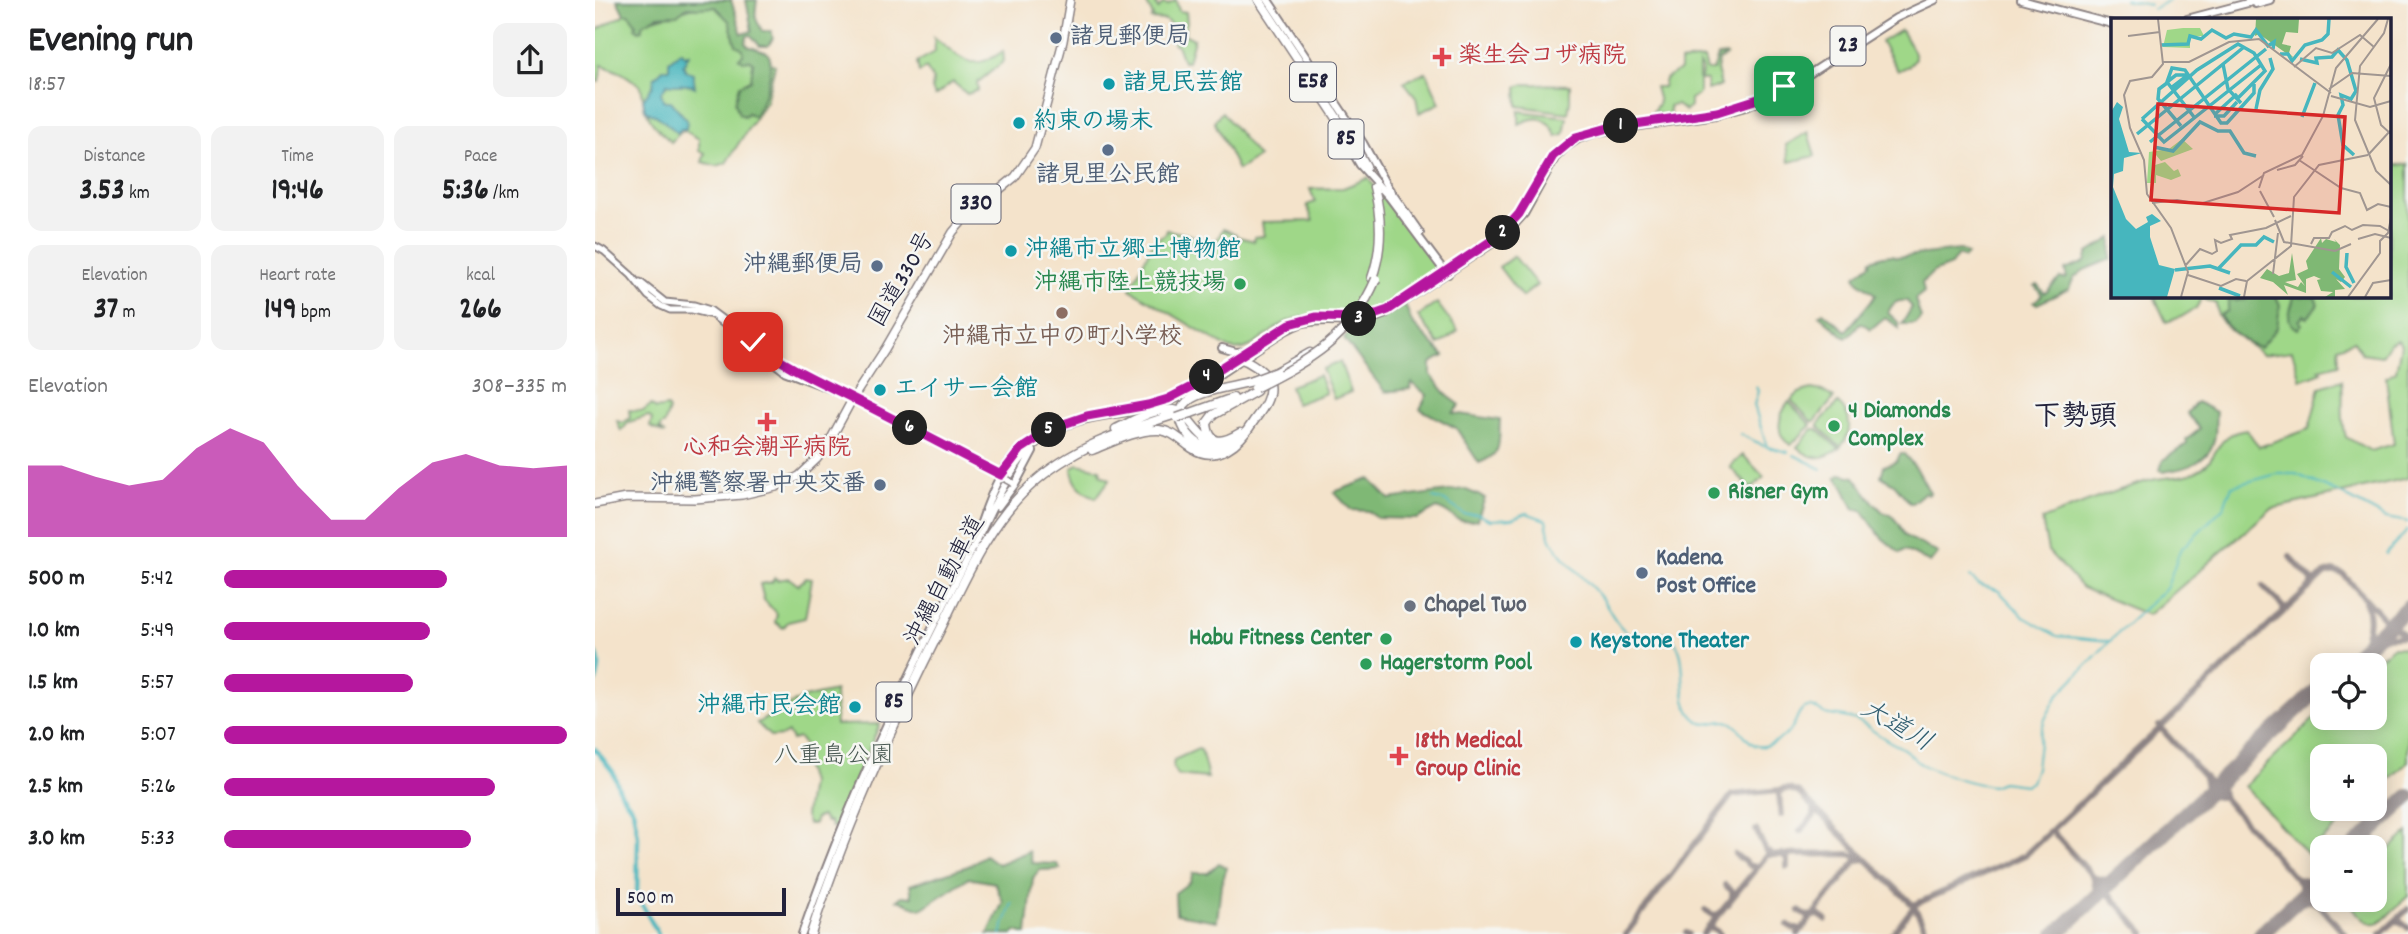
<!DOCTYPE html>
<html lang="en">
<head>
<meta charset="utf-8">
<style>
	:root { --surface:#fff; --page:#f2f2f2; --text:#202124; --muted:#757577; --accent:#b5179e }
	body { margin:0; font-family:Dekko,"Klee One",sans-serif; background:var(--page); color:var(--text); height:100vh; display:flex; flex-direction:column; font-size:26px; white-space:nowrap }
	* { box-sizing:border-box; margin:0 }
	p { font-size:23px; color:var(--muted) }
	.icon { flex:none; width:38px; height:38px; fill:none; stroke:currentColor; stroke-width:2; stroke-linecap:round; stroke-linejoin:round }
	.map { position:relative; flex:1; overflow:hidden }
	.side { display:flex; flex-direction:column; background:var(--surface); width:595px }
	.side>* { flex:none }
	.buttons { position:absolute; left:1715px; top:653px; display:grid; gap:14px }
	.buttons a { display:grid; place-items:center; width:77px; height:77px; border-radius:14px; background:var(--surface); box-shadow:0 4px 18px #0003; font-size:35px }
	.scale { position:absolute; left:21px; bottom:18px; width:170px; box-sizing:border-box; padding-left:7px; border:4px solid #22223b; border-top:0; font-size:19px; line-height:24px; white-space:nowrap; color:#22223b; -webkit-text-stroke:5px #f6f6f2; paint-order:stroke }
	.pin { position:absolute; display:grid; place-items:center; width:60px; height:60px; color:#fff; margin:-30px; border-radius:14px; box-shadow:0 4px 10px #0006 }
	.km { position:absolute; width:35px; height:35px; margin:-18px; border-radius:50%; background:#222; color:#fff; font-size:19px; line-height:35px; text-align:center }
	.round { display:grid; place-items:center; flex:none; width:74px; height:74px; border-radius:14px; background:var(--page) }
	.summary { display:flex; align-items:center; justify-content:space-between; height:119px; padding:0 28px }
	h1 { font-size:38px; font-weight:800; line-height:52px }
	.figures { display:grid; grid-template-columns:repeat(3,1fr); gap:10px; height:119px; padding:7px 28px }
	.figures div { display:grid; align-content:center; border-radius:14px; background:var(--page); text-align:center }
	.figures b { font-size:30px; font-weight:800 }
	.figures small { font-size:19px; font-weight:400 }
	.figures p { font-size:19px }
	.chart { height:196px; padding:14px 28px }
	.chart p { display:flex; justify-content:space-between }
	.chart svg { width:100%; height:126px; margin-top:7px; fill:var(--accent); opacity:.7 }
	ul { padding:0 28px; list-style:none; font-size:23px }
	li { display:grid; grid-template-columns:112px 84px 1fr; align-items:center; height:52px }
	li i { height:18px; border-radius:9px; background:var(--accent) }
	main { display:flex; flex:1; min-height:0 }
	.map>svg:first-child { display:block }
	.green { fill:#9fd788; stroke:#607c62; stroke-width:2 }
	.forest { fill:#7fb874; stroke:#506d58; stroke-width:2 }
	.water { fill:#46b6be; stroke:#346c7c; stroke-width:2 }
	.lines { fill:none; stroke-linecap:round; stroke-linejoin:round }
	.stream { stroke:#46b6be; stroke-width:2 }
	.river { stroke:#46b6be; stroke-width:4.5 }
	.taxiway { stroke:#8b8283; stroke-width:6 }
	.runway { stroke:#8b8283; stroke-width:16 }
	.motorway-tunnel { stroke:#cabcae; stroke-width:8; stroke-dasharray:8 4; stroke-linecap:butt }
	.secondary-casing { stroke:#8b8283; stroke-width:9 }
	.primary-casing { stroke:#8b8283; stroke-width:10 }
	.trunk-casing { stroke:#8b8283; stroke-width:10 }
	.motorway-casing { stroke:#8b8283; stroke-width:11 }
	.secondary { stroke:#fff; stroke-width:5 }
	.primary { stroke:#fff; stroke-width:6 }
	.trunk { stroke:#fff; stroke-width:7 }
	.motorway { stroke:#fff; stroke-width:8 }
	.secondary-bridge-casing { stroke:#8b8283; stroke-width:9; stroke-linecap:butt }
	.motorway-bridge-casing { stroke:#8b8283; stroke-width:11; stroke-linecap:butt }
	.secondary-bridge { stroke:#fff; stroke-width:5 }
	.motorway-bridge { stroke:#fff; stroke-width:8 }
	.route-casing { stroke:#fff; stroke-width:14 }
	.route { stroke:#b5179e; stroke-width:9 }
	.service-dot { fill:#5c6f8a; stroke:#f6f6f2; stroke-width:2.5 }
	.health-dot { fill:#e0444e; stroke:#f6f6f2; stroke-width:2.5 }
	.culture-dot { fill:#0f9aa8; stroke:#f6f6f2; stroke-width:2.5 }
	.leisure-dot { fill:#2e9e5b; stroke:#f6f6f2; stroke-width:2.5 }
	.education-dot { fill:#8d6e63; stroke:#f6f6f2; stroke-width:2.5 }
	.worship-dot { fill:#6b7280; stroke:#f6f6f2; stroke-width:2.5 }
	.labels { text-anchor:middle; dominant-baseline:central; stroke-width:5; stroke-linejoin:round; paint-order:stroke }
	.shield { fill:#f6f6f2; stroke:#626272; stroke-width:2 }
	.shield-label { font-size:23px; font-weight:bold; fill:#22223b }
	.service-label { font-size:24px; font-weight:bold; fill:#4e5e75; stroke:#f6f6f2; text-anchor:start }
	.health-label { font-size:24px; font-weight:bold; fill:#be3a42; stroke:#f6f6f2; text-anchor:start }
	.culture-label { font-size:24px; font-weight:bold; fill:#0d838f; stroke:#f6f6f2; text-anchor:start }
	.street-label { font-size:24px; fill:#22223b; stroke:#f6f6f2 }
	.leisure-label { font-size:24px; font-weight:bold; fill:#27864d; stroke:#f6f6f2; text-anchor:start }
	.education-label { font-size:24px; font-weight:bold; fill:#785e54; stroke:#f6f6f2 }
	.worship-label { font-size:24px; font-weight:bold; fill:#5b616d; stroke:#f6f6f2; text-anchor:start }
	.park-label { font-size:24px; fill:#485852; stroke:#f6f6f2 }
	.water-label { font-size:26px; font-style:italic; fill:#305d6f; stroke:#f6f6f2 }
	.quarter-label { font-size:28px; font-weight:bold; fill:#22223b; stroke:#f6f6f2 }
	.inset-river { fill:none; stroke:#46b6be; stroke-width:3.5 }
	.inset-road { fill:none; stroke:#a09691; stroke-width:2 }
	.view { fill:#d62828; fill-opacity:0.15; stroke:#d62828; stroke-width:3.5 }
	.inset-edge { fill:none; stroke:#22223b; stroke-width:3.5 }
</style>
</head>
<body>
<main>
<section class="side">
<div class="summary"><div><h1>Evening run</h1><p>18:57</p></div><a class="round"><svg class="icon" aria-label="share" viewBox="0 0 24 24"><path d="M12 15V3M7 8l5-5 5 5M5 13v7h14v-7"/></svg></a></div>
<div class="figures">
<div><p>Distance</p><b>3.53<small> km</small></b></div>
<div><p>Time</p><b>19:46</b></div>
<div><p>Pace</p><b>5:36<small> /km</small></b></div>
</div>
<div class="figures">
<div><p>Elevation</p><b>37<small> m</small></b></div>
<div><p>Heart rate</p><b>149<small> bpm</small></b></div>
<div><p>kcal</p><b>266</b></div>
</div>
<div class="chart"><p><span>Elevation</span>308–335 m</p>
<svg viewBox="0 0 160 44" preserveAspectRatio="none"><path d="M0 44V19L10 19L20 23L30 26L40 24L50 13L60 6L70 11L80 26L90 38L100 38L110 27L120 18L130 15L140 19L150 20L160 19V44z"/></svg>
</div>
<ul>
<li><b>500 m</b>5:42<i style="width:65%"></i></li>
<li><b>1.0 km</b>5:49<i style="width:60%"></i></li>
<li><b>1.5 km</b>5:57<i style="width:55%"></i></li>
<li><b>2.0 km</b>5:07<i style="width:100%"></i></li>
<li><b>2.5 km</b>5:26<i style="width:79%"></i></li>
<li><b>3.0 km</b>5:33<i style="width:72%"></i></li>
</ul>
</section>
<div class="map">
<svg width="1813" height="934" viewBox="0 0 1813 934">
	<rect width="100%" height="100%" fill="#f6f6f2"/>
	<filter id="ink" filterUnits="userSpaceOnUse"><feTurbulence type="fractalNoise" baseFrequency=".0143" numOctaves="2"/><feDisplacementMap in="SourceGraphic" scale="14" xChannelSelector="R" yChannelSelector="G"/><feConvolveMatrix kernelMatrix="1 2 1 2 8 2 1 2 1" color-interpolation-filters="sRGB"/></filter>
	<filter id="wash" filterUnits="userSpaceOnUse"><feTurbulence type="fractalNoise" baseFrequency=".00686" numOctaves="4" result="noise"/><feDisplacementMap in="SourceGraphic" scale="28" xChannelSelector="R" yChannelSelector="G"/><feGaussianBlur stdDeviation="1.57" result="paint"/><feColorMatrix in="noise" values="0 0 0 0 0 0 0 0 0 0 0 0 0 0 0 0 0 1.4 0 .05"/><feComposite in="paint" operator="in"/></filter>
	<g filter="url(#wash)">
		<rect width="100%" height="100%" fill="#f4e3cb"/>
		<path class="green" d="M556 0H566L561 5 563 9 569 3 572 5 581 0 584 11 591 12 592 22 589 34 599 39 593 61H588L582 45H579L578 40 582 36 580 28 570 20 556 19 558 16 552 4Z
			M119 5 134 14 151 53 180 65 171 101 131 163 122 166 107 162 110 153 104 151V139L88 130 76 142C54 122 50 115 46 86L27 73 7 65 4 82 0 81V31L34 12 42 24 96 8Z
			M1306 30 1318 51 1320 58 1314 66 1303 71 1286 42Z
			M339 37C364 56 376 75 408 51L409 61 382 83 383 90 372 94 358 82 340 96 337 89 338 79 331 68 324 72 322 62 340 52Z
			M1132 55 1124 60 1122 70 1126 86 1112 90V80H1106L1107 69 1104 65V94L1095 99V107L1090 111 1082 105 1074 106 1075 114 1068 115 1058 112 1064 102 1060 87H1068L1070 79 1085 70V62L1109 59 1112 70H1118L1123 56Z
			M831 72 845 103 824 113 821 97 809 82Z
			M929 84 975 85V102L973 113 923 106 922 87Z
			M924 111 972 117 969 134 961 136C953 116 943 115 924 124Z
			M627 112 663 157 643 170 620 123V120Z
			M1213 132 1220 156 1194 162 1191 145Z
			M1813 164V478L1676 509 1553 615 1487 588 1453 551 1447 520C1482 506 1517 491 1553 481 1569 476 1585 479 1600 472 1625 461 1618 433 1652 430L1664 447 1714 429 1725 387 1747 380C1749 399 1745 419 1751 437L1776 451 1799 444 1791 377 1801 371 1806 345 1803 340 1795 343 1787 356 1766 353 1759 341 1743 347 1744 364 1724 369 1727 372 1706 380 1697 351 1667 355 1629 324 1623 315 1621 304 1607 298 1601 308 1586 317 1571 322 1559 296H1794V166Z
			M773 178 843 267V275C819 291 791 315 761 318 740 319 717 313 696 320 675 327 658 355 635 349L535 289 559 241 571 233 572 230 595 235 620 244 628 229 641 234 640 236 659 241V237L669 236 667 222 718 221 712 205 720 202 715 189 748 188Z
			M919 256 942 285 927 297 904 267Z
			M842 303 863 331 844 345 823 316Z
			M745 362 756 392 739 399 727 369Z
			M724 375 731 393 701 404 695 386Z
			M1216 389 1227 391 1239 398 1221 420 1217 422 1196 400 1204 393Z
			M1194 402 1216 425 1196 445C1179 436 1183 415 1194 402Z
			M1243 403C1257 415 1258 433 1245 447L1224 427 1223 424Z
			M56 405 61 409 72 407 74 410 69 425H67L64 429 70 434 55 427 57 419 53 416 34 422 26 431 22 421 28 423 35 418 34 410 48 411Z
			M1218 429H1222L1244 449C1228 460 1217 461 1202 447Z
			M1148 455 1169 477 1156 489 1135 467Z
			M483 464 505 469 506 475 515 479 501 498C487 491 478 484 477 468Z
			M180 577 182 580 194 578 203 585 211 578 217 579 210 618 193 622 188 628 180 622 182 614 169 600 165 584 177 582Z
			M1798 647 1813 648V762L1780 792V756H1727V808L1762 809 1712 854 1649 786 1727 711V718H1780V665H1775Z
			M240 691 241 725 285 724 240 827H236L235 822H231L226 816 221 818 219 824H213L210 816 215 783 208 761 205 762 204 755 209 752V745L204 738 197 740 193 733 188 736 176 737 162 723 208 698Z
			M603 749 606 750 613 778 582 775 578 767 579 760Z
			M1813 832V896L1787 921C1771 930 1761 910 1752 900H1780V863Z"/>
		<path class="forest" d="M22 0H136L147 34 157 31 151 0H162C160 15 158 17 168 31H176L178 38 173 46H165L156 35 152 36 151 43 153 46 173 53C181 67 168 103 159 116L153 113 149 116 144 114 140 102 145 85 156 80 158 62 155 60 148 61 144 58 148 55V49L141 45 134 21 120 7 104 8 92 7 82 15 63 16 47 25V30L44 31 40 28 41 24 34 14H29Z
			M1517 238 1516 259 1489 270 1479 278 1474 289 1442 304 1439 302 1447 295 1440 286 1443 285 1449 293 1452 292 1465 278 1469 279 1472 278 1470 270 1490 262 1493 253Z
			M1365 250 1372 254 1369 258 1363 255 1356 265 1338 272 1327 283 1329 292 1320 299 1326 318 1320 324H1307L1317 307 1312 301C1301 300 1297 303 1293 313L1303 322 1304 328 1290 317 1276 329 1266 323 1251 338 1224 315 1228 312 1251 331 1281 295 1264 282 1260 276 1275 264 1276 260 1288 256 1297 255 1301 257Z
			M1655 296H1681L1685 305 1682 328 1665 348C1652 345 1631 328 1625 315L1633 311V300H1650Z
			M1699 296 1720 297 1723 304 1712 318 1709 315 1704 321 1707 324 1703 329C1687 321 1697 309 1699 296Z
			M810 304 817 323 849 356 836 363V375L853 396 865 405 858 413 905 420C903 444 909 453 884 463L861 428 825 409 832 395 817 383 815 389 790 392 749 339 760 325 776 322Z
			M1602 402 1621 412C1620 420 1621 428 1620 435 1617 462 1591 469 1568 472L1565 470 1568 460 1592 444 1591 440 1605 429 1592 413Z
			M1305 454H1309L1322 469 1335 493 1333 495 1329 493 1317 503H1315L1300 485 1286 476 1289 466 1302 461Z
			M1246 474 1259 477 1280 504 1289 513 1296 515 1304 524 1310 536 1343 553 1335 563 1310 550 1305 553 1286 537 1267 510 1259 509 1247 484 1241 477Z
			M775 479 794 499 869 489 890 498 882 520C858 525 862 515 842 508L822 519 782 518 773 511 756 510 739 492Z
			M434 851 437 863 462 864 465 869 445 870 438 878 432 934 421 931 417 934H393L408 902 400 883 373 878 326 909 302 900 307 896 317 897 315 885 373 866 390 855 403 864Z
			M624 863 632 868 626 885 622 921 581 914 580 893 595 882 598 873H613Z"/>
		<path class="water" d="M86 51 89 55 94 54 88 65 91 71 98 73 100 87C91 82 82 87 72 84L66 93 69 101H76L92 120 91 129H86L83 133 62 116 54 113 50 110 48 99 58 86 59 78 68 69H74V61Z"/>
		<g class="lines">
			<path class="stream" d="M1529 0 1555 5
				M1558 9 1574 0
				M1161 387 1163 391 1159 405 1172 447 1193 452
				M1145 434 1169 446
				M1199 455 1227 469
				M838 498 850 501 869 514H882L895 520 917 519 931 513 951 520C952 527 953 534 957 541 969 561 989 577 1004 595 1015 608 1022 630 1039 636 1050 640 1061 633 1072 633 1101 656 1076 699 1102 720 1113 730 1125 716 1137 723 1153 733 1154 756 1180 742 1186 739 1192 734 1196 729 1203 721 1202 706 1216 707 1223 708 1228 715 1235 715 1270 719 1264 723 1292 740 1298 744 1305 746 1310 750 1316 755 1320 760 1326 764 1342 773 1379 784 1397 786L1407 782 1430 785 1436 782 1441 768 1445 735 1450 719 1463 695 1515 641 1572 587 1585 550 1628 508 1637 486 1682 474H1701L1748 495 1791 518 1813 522
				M1791 554 1813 530
				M1375 577 1383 584 1404 591 1429 617 1462 636 1514 641
				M406 934 417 903"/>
			<path class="river" d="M0 652C7 661 4 673 0 683
				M0 749 18 772 25 792 38 810 43 836 42 895 63 934"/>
			<path class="taxiway" d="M1695 557 1717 580V585
				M1668 586 1688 607V611
				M1775 642 1790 637 1810 636
				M1761 654C1773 638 1778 621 1770 601
				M1564 726 1750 934
				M1609 778 1611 787 1608 797 1616 796 1629 798 1626 788 1630 777
				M1186 815 1184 794 1188 789
				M1161 830 1171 851 1177 854
				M1456 830 1550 934
				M1205 831 1219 816V808
				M1140 854 1155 866H1161
				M1187 854 1192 859V867
				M1501 878 1511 880 1521 878
				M1703 879 1715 882 1725 880
				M1723 881 1722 896 1724 902
				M1130 885 1137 891V897
				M1497 901 1501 892 1499 879
				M1700 903 1713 900 1722 904
				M1700 903 1705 891V882
				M1110 910 1118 915 1124 914
				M1204 911 1212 916 1218 915
				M1217 916 1224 915 1231 920
				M1800 921 1806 922 1813 928
				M1193 925 1199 929H1207
				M1112 929 1118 928 1125 934
				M1091 933 1093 934
				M1031 934 1137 795 1194 789 1204 793 1319 906 1333 934
				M1108 934 1172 855 1254 854 1270 859
				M1203 934 1262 860 1270 859
				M1297 934 1321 904 1430 855 1729 574 1738 571 1748 574 1794 624 1813 637
				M1786 934 1813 909"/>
			<path class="runway" d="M1750 665 1813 607
				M1759 847 1813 797
				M1461 934 1727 686
				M1666 934 1727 877"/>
		</g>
	</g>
	<g filter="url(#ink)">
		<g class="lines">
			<path class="motorway-tunnel" d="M774 164 785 194"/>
			<g class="secondary-casing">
				<path id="secondary" d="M0 246 9 251 37 276
					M36 275 53 296 66 306 75 310H97L117 315 190 372 251 395 407 477
					M45 282 70 302 99 305 115 310 185 362 200 371 221 378 226 384"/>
			</g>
			<g class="primary-casing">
				<path id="primary" d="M673 0 768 143 790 183 825 233
					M1426 0 1517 24
					M1660 4 1675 0
					M1592 19 1664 0
					M745 130 765 165 794 197 850 272 853 274
					M680 332 709 319H747
					M627 348 641 352 653 351
					M403 507 421 483 438 451
					M384 528C394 499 409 454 439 441
					M207 934C253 801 314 671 379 546 397 511 417 458 450 436 485 412 530 417 567 404 602 392 633 368 663 348 677 339 690 329 705 324 733 316 758 328 788 315L910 235 929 214 960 158 971 147 983 139 1003 132 1121 115 1154 106 1191 89 1301 18 1340 0"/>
			</g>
			<g class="trunk-casing">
				<path id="trunk" d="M0 504 31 498 100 499 147 495 181 487 204 476 222 459 232 446 258 398 290 349 358 232 372 216 420 177 440 148 468 41 475 0"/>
			</g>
			<g class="motorway-casing">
				<path id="motorway" d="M664 0 753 135 771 166
					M777 278C788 247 787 218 779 187
					M681 372 715 353
					M588 413C601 428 615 454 637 441
					M596 413 638 398
					M521 429C541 420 562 405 584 411
					M645 433C630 442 614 448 612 423L618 415 661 391
					M497 450C517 442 542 429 564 430 578 431 586 441 597 448 622 464 645 443 658 422 666 411 677 398 674 384 672 371 654 361 642 357
					M621 450C608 448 597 441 590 430 568 391 633 389 657 381
					M216 934C250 828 297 725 347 626 371 577 394 524 434 487 475 448 528 431 581 414"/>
			</g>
			<use href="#secondary" class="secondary"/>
			<use href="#primary" class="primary"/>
			<use href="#trunk" class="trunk"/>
			<use href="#motorway" class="motorway"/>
			<g class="secondary-bridge-casing">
				<path id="secondary-bridge" d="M407 477 418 483"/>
			</g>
			<g class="motorway-bridge-casing">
				<path id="motorway-bridge" d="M657 381 681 372
					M660 388C715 360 756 338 781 279
					M582 418 596 413"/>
			</g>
			<use href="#secondary-bridge" class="secondary-bridge"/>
			<use href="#motorway-bridge" class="motorway-bridge"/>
		</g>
	</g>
	<g class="lines" filter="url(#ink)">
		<g class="route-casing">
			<path id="route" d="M158 342C192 368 224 381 261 400 309 424 357 450 406 475L426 449 460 427 492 416 553 405 573 399 598 386 695 324 721 317 770 318 793 310 905 235 924 214 958 156 981 137 1013 128 1122 112 1163 99 1189 86"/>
		</g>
		<use href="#route" class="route"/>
	</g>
	<g class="service-dot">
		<circle cx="461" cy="38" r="7"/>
		<circle cx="513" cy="150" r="7"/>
		<circle cx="282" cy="266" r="7"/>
		<circle cx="285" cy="485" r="7"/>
		<circle cx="1047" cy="573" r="7"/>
	</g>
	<g class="health-dot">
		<path d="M843.5 46.5h7v7h7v7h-7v7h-7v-7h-7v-7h7z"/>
		<path d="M168.5 411.5h7v7h7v7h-7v7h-7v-7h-7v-7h7z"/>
		<path d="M800.5 745.5h7v7h7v7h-7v7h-7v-7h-7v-7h7z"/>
	</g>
	<g class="culture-dot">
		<circle cx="514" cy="84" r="7"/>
		<circle cx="424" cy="123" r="7"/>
		<circle cx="416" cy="251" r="7"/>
		<circle cx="285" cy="390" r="7"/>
		<circle cx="981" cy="642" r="7"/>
		<circle cx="260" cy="707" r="7"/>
	</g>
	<g class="leisure-dot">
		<circle cx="645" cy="284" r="7"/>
		<circle cx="1239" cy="426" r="7"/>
		<circle cx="1119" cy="493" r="7"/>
		<circle cx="791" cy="639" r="7"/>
		<circle cx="771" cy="664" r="7"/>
	</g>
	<circle class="education-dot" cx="467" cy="313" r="7"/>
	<circle class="worship-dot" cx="815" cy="606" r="7"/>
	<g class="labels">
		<g class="shield">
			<rect x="1235.5" y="26.5" width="35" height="39" rx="5"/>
			<rect x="695" y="62.5" width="46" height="39" rx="5"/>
			<rect x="733.5" y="119.5" width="35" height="39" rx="5"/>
			<rect x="356.5" y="184.5" width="49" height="39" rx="5"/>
			<rect x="281.5" y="682.5" width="35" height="39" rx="5"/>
		</g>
		<g class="shield-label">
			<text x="1253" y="46">23</text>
			<text x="718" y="82">E58</text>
			<text x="751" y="139">85</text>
			<text x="381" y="204">330</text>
			<text x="299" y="702">85</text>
		</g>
		<g class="service-label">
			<text x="475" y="38">諸見郵便局</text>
			<text x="513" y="176" text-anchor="middle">諸見里公民館</text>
			<text x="268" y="266" text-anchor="end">沖縄郵便局</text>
			<text x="271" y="485" text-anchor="end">沖縄警察署中央交番</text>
			<text x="1061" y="559">Kadena<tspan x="1061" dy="28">Post Office</tspan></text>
		</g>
		<g class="health-label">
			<text x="863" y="57">楽生会コザ病院</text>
			<text x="172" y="449" text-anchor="middle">心和会潮平病院</text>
			<text x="820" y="742">18th Medical<tspan x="820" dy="28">Group Clinic</tspan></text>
		</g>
		<g class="culture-label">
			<text x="528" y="84">諸見民芸館</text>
			<text x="438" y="123">約束の場末</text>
			<text x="430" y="251">沖縄市立郷土博物館</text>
			<text x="299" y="390">エイサー会館</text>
			<text x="995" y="642">Keystone Theater</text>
			<text x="246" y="707" text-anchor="end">沖縄市民会館</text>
		</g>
		<g class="street-label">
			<text transform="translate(308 280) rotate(-60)">国道330号</text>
			<text transform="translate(351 581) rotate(-62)">沖縄自動車道</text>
		</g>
		<g class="leisure-label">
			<text x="631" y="284" text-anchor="end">沖縄市陸上競技場</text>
			<text x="1253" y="412">4 Diamonds<tspan x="1253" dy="28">Complex</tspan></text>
			<text x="1133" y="493">Risner Gym</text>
			<text x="777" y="639" text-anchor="end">Habu Fitness Center</text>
			<text x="785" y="664">Hagerstorm Pool</text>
		</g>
		<g class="education-label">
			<text x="467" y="338">沖縄市立中の町小学校</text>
		</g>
		<g class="worship-label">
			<text x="829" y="606">Chapel Two</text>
		</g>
		<g class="park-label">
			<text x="239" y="757">八重島公園</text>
		</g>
		<g class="water-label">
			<text transform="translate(1301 727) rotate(30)">大道川</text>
		</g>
		<g class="quarter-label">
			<text x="1480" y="419">下勢頭</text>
		</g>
	</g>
	<g transform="translate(1516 18)">
		<rect width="280" height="280" fill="#f4e3cb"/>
		<path d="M72 10H89L93 18H79V30L52 29 56 12ZM71 121 82 131 50 143 45 137 44 147 54 144 63 153 67 151 70 158 60 162 45 157V165H36L38 134 58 131Z" fill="#9fd788"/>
		<path d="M145 1H188L187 15 175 14 171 26 180 28 178 35 185 42 148 16 144 18ZM210 220 211 225 215 221 225 224 223 221 229 227 228 251 234 259 230 264 225 261 234 271 224 272V279H214L222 274 210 273 206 262 210 261 203 258 195 261V275L173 267 177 277 162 264 149 260 156 251 168 258 178 255 181 235 185 262 174 264 187 269 190 264 194 268 186 256 197 251 195 243Z" fill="#7fb874"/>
		<path d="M6 84 12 89 8 101 18 134 31 135 13 140 12 153 3 156 2 169 15 201 25 211 37 204 35 199 41 196 50 203 39 208V219L48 247 64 251 56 279H0V94Z" fill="#46b6be"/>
		<path class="inset-river" d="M50 27 77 26 79 18 90 21 101 12 115 20 123 16 140 19 145 12 157 28 163 24 162 31M169 36H177L181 43 194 27 211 22 217 16 218 1M189 41 206 45 205 40 221 39 227 32 236 42 245 73 240 81 230 77 232 87 227 97 232 127 243 137M112 46 117 71 130 85M56 64 65 57H76M56 65 48 71 47 81 70 108M60 70 77 57M145 91 149 72 162 51 159 40M103 97 126 76M103 98H113L126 84M83 99 56 64 61 50 74 52 110 105H116L143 75V66M191 99 204 65M31 101 86 52 127 26 143 35 154 53 126 81M31 101 53 124 150 47M26 116 133 29M39 124 155 31M43 129 62 133 89 104 107 113H119L133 135 145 138M236 235 235 249 243 265M108 250 130 227H145L153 219 163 224M64 252 99 248 119 255M221 254 240 269M108 270 129 278"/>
		<path class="inset-road" d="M47 1 52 46 41 59 19 63 13 77 19 110 33 142 36 176 60 210 77 254 70 279M277 1 273 15 249 48 244 102 265 153 280 167M17 18 49 14M52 44H78L118 24 148 21 220 75M280 46 263 80 270 107 280 116M183 49 205 30 221 35 249 17 263 29M218 71 241 55 280 58M220 78 259 89 280 83M257 137 279 113M188 142 230 170 249 175 256 192 267 186 280 189M166 152 184 147 192 138M148 170 153 155 191 137 212 98 225 50 267 1M149 173 163 199M41 185 66 182 89 186 127 174 153 157M164 202 173 224 224 233 240 226M247 221 264 216 280 220M200 226 203 220H218L221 214 234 208 241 212 252 207 269 208 278 213M74 248 89 231 101 236 106 233 104 222 110 225 121 221 119 217 155 210 180 198M162 256 167 215M77 257 110 268 125 261 135 263M133 279 136 263 180 228 183 179 208 147 257 137M237 279 269 235V223L277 215 280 200M254 279 262 265 280 262"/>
		<path class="view" d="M47 86 234 99 228 195 40 182Z"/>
		<rect width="280" height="280" class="inset-edge"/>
	</g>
</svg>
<div class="buttons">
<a><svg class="icon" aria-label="locate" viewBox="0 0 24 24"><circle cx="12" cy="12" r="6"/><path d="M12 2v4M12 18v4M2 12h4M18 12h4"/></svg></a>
<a>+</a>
<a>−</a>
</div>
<div class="scale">500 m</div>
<div class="pin" style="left:1189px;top:86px;background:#1e9e55"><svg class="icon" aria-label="arrive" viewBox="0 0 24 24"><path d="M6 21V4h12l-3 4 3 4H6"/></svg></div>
<div class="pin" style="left:158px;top:342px;background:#d93025"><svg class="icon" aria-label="check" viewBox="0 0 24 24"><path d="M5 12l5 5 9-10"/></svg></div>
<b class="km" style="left:1026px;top:126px">1</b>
<b class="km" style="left:908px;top:233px">2</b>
<b class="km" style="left:764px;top:319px">3</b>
<b class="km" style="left:612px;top:377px">4</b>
<b class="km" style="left:454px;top:430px">5</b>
<b class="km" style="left:315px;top:428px">6</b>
</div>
</main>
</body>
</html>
